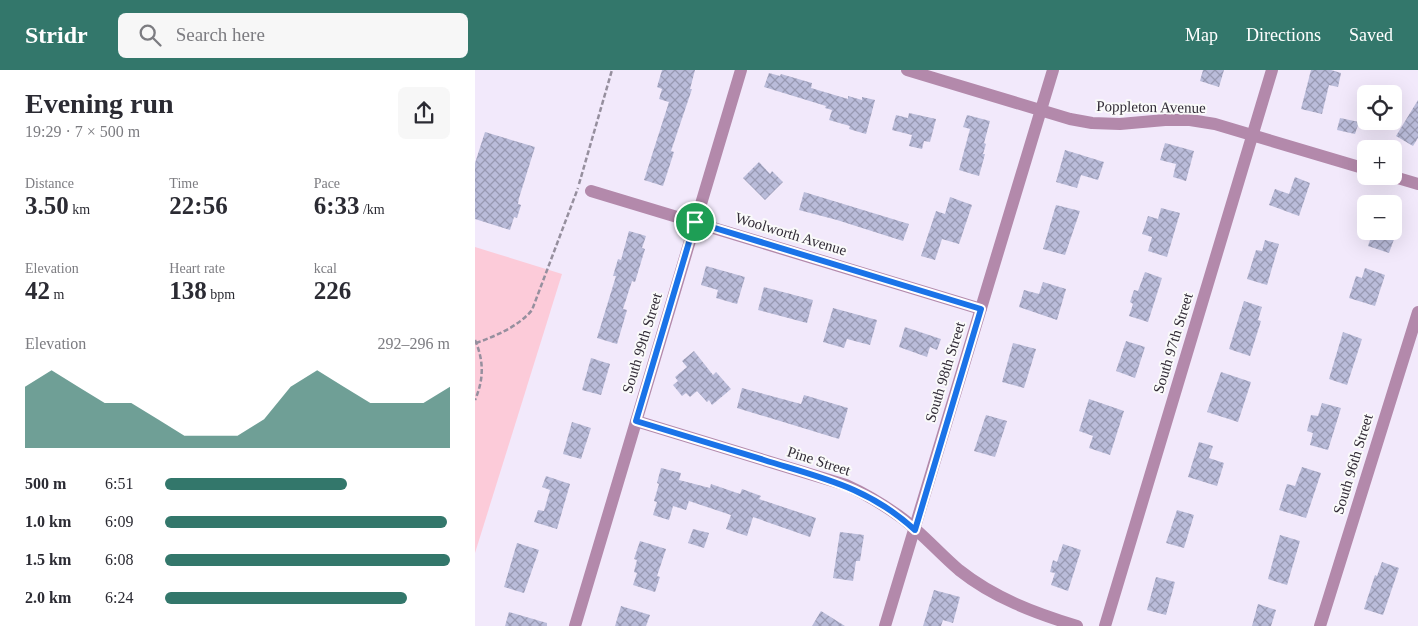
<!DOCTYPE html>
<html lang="en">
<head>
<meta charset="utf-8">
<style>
	:root { --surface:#fff; --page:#f7f7f7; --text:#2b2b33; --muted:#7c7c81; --accent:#33776b }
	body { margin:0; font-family:Georgia,serif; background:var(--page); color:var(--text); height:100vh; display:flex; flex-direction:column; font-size:19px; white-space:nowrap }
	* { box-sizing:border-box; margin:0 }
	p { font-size:16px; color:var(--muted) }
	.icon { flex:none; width:28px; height:28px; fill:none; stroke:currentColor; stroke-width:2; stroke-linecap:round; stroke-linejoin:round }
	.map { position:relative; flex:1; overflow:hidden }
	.panel { display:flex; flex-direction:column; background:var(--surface); width:475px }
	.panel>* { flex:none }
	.buttons { position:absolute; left:882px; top:15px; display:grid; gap:10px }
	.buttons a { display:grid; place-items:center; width:45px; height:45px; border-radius:8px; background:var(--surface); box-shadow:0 5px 20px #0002; font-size:25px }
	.pin { position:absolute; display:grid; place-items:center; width:42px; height:42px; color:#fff; margin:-21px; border:2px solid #fff; border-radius:50%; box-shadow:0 1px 5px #0007 }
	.round { display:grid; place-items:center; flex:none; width:52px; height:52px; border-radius:8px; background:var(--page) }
	.head { display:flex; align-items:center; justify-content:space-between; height:85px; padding:0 25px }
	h1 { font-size:28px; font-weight:800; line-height:38px }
	.metrics { display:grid; grid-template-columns:repeat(3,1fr); gap:8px; height:85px; padding:5px 25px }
	.metrics div { display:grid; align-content:center }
	.metrics b { font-size:25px; font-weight:800 }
	.metrics small { font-size:14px; font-weight:400 }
	.metrics p { font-size:14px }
	.chart { height:140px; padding:10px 25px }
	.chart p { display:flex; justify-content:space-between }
	.chart svg { width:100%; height:90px; margin-top:5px; fill:var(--accent); opacity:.7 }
	ul { padding:0 25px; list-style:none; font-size:16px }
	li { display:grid; grid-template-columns:80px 60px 1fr; align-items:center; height:38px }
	li i { height:12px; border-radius:6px; background:var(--accent) }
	header { display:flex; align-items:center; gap:30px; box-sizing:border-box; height:70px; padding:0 25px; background:var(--accent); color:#fff }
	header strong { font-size:24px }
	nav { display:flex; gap:28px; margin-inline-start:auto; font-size:18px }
	.search { width:350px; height:45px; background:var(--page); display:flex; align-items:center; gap:12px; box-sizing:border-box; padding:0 18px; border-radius:8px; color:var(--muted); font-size:19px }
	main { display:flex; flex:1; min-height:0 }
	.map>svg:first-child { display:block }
	.green { fill:#fccbd9 }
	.building { fill:url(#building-cross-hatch) }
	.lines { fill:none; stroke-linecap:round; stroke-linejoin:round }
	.path { stroke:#968f9e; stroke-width:2.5; stroke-dasharray:5 2.5; stroke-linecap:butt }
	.minor { stroke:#b389ab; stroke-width:12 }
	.route-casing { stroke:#fff; stroke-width:10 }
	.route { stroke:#1a73e8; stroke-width:6 }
	.labels { text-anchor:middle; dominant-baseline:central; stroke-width:4; stroke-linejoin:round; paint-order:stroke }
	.street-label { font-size:15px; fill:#332d38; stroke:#fafafa }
</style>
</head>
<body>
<header>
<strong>Stridr</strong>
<div class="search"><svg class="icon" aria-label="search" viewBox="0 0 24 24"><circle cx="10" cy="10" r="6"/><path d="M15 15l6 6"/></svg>Search here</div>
<nav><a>Map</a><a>Directions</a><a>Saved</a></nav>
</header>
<main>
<section class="panel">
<div class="head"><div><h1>Evening run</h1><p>19:29 · 7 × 500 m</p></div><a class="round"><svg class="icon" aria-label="share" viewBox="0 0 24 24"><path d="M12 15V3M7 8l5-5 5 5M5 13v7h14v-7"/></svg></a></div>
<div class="metrics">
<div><p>Distance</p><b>3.50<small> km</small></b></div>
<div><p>Time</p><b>22:56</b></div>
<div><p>Pace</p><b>6:33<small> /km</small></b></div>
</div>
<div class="metrics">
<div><p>Elevation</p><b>42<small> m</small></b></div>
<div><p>Heart rate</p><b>138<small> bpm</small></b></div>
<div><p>kcal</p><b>226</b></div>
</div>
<div class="chart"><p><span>Elevation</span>292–296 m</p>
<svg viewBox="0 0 160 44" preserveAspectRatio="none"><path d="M0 44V14L10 6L20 14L30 22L40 22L50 30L60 38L70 38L80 38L90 30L100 14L110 6L120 14L130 22L140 22L150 22L160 14V44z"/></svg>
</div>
<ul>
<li><b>500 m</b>6:51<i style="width:64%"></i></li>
<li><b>1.0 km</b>6:09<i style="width:99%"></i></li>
<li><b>1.5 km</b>6:08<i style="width:100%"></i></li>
<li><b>2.0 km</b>6:24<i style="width:85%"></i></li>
</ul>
</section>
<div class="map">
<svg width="943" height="556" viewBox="0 0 943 556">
	<defs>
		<pattern id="building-cross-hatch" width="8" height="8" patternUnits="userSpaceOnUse" patternTransform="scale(1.25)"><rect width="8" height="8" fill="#babcda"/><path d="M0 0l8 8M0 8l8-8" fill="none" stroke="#9899b2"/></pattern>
	</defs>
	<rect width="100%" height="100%" fill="#f2e9fb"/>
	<path class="green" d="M0 177 87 204 0 483Z"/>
	<path class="building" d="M187 0H220L215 19H217L196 81 199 82 188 116 169 110 194 32 184 29 187 19 182 17Z
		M728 0H749L744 17 725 11Z
		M836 0H856L866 3 863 17 854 15 847 44 826 39Z
		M294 3 305 6 306 4 337 13 336 18 373 29V26L387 30V27L400 30 391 64 374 59 375 56 354 50 357 40 350 38 351 36 289 17Z
		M943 30V68L938 76 921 66Z
		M434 43 461 49 455 72 449 71 447 79 434 76 437 65 417 60 421 45 433 48Z
		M492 45 515 51 509 73 511 74 508 84H510L504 106 484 100 495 59 488 57Z
		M865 48 884 52 880 64 862 60Z
		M10 62 60 77 44 128 43 134 46 135 42 148 39 147 35 160 0 149V93Z
		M690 73 719 81 711 111 698 107 701 94 685 90Z
		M590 80 629 92 623 110 606 105 602 118 581 112Z
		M284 92 295 104 297 101 308 112 290 130 268 108Z
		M820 107 835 113 824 146 794 135 800 119 814 124Z
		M329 122 434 154 428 171 362 150 324 140Z
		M475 127 497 135 484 174 467 169 460 190 446 186 461 141 470 144Z
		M581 135 605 141 590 185 568 179Z
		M686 138 705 143 692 187 673 181 677 167 667 164 673 146 683 149Z
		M154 161 171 166 167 178 170 179 160 212 157 211 148 239 152 240 142 274 122 268 141 206H138L143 189 146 190Z
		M898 161H922L914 183 893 176Z
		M790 170 804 174 792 215 772 209 781 180 787 181Z
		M231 196 270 207 262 234 241 228 243 220 226 215Z
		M890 198 910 205 900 236 874 228 881 206 887 208Z
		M670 202 687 208 673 252 654 246 658 234 655 232 659 220 663 221Z
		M568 212 591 219 582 250 544 237 549 220 564 224Z
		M289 217 338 230 332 253 283 240Z
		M769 231 787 237 783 250 786 251 775 286 754 279Z
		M358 238 402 250 395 275 372 269 369 278 348 272Z
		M430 257 466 269 462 280 455 277 452 287 424 277Z
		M868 262 887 269 872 315 854 309Z
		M651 271 670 277 660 308 641 301Z
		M538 273 561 279 549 318 527 312Z
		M219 281 238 305 241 302 256 319 237 335 234 330 232 332 222 321 215 327 211 323 207 326 198 315 203 311 200 307 212 297 207 291Z
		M116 288 135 294 126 325 107 320Z
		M746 302 776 312 763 352 732 342Z
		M267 318 326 334 329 325 373 338 364 369 262 338Z
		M614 329 649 341 635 385 614 378 618 366 604 361Z
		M847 333 866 338 853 380 835 375 838 363 832 361 836 345 843 346Z
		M511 345 532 351 520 387 499 381Z
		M97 352 116 358 106 389 88 384Z
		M724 372 738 376 734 388 749 393 742 416 713 407Z
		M827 397 846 403 831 448 804 440 812 414 820 416Z
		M186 398 206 403 204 410 235 418 236 414 265 424 267 419 286 426 284 429 341 448 335 467 278 447 272 466 251 459 256 445 214 431 211 440 198 436 194 450 178 445 182 432 179 431 184 414 182 413Z
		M71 406 95 414 82 459 59 452 63 440 69 441 75 420 67 417Z
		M702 440 719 445 709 478 691 473Z
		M218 459 234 463 229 478 213 473Z
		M365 462 389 465 385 491H381L378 511 358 508Z
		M805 465 825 471 812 515 793 509Z
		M165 471 191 479 182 506 185 507 180 522 158 515 162 503 159 502 162 490 159 489Z
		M42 473 64 480 49 523 29 517Z
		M588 474 606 480 593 521 576 515 580 503 575 502 578 490 582 492Z
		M907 492 924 498 908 545 889 539 900 505 902 506Z
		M681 507 700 512 691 545 672 540Z
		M459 520 485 527 478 553 468 550 466 556H448Z
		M783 534 801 540 796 556H777Z
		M146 536 175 545 171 556H140Z
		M346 541 370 556H337Z
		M34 542 72 553V556H30Z"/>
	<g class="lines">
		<path class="path" d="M104 114 137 0
			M0 270C9 291 9 309 0 330
			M1 273C21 266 44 256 57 240L103 118"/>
		<path class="minor" d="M432 0 595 49 617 53 645 54 690 50H715L740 54 891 99
			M916 106 943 114
			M116 121 506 239
			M161 351 371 415C391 424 409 435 427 448 448 464 465 484 484 500 519 528 560 543 602 556
			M100 556 266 0
			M410 556 578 0
			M630 556 797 0
			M845 556 943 242"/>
	</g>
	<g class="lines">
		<g class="route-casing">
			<path id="route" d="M220 152 506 239 440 460C393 417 347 408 289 390 246 377 203 364 161 351Z"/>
		</g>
		<use href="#route" class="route"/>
	</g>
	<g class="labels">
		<g class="street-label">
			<text transform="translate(676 37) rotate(1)">Poppleton Avenue</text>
			<text transform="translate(316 164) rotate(17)">Woolworth Avenue</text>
			<text transform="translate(167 273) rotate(-73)">South 99th Street</text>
			<text transform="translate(698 273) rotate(-73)">South 97th Street</text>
			<text transform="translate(470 302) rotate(-73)">South 98th Street</text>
			<text transform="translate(344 391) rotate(18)">Pine Street</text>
			<text transform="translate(878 394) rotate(-73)">South 96th Street</text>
		</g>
	</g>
</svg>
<div class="buttons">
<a><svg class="icon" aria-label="locate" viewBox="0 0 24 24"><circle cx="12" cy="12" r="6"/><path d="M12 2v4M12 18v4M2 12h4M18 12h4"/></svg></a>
<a>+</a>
<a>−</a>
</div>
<div class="pin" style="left:220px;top:152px;background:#1e9e55"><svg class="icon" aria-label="arrive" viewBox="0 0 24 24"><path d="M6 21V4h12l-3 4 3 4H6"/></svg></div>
</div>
</main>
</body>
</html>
